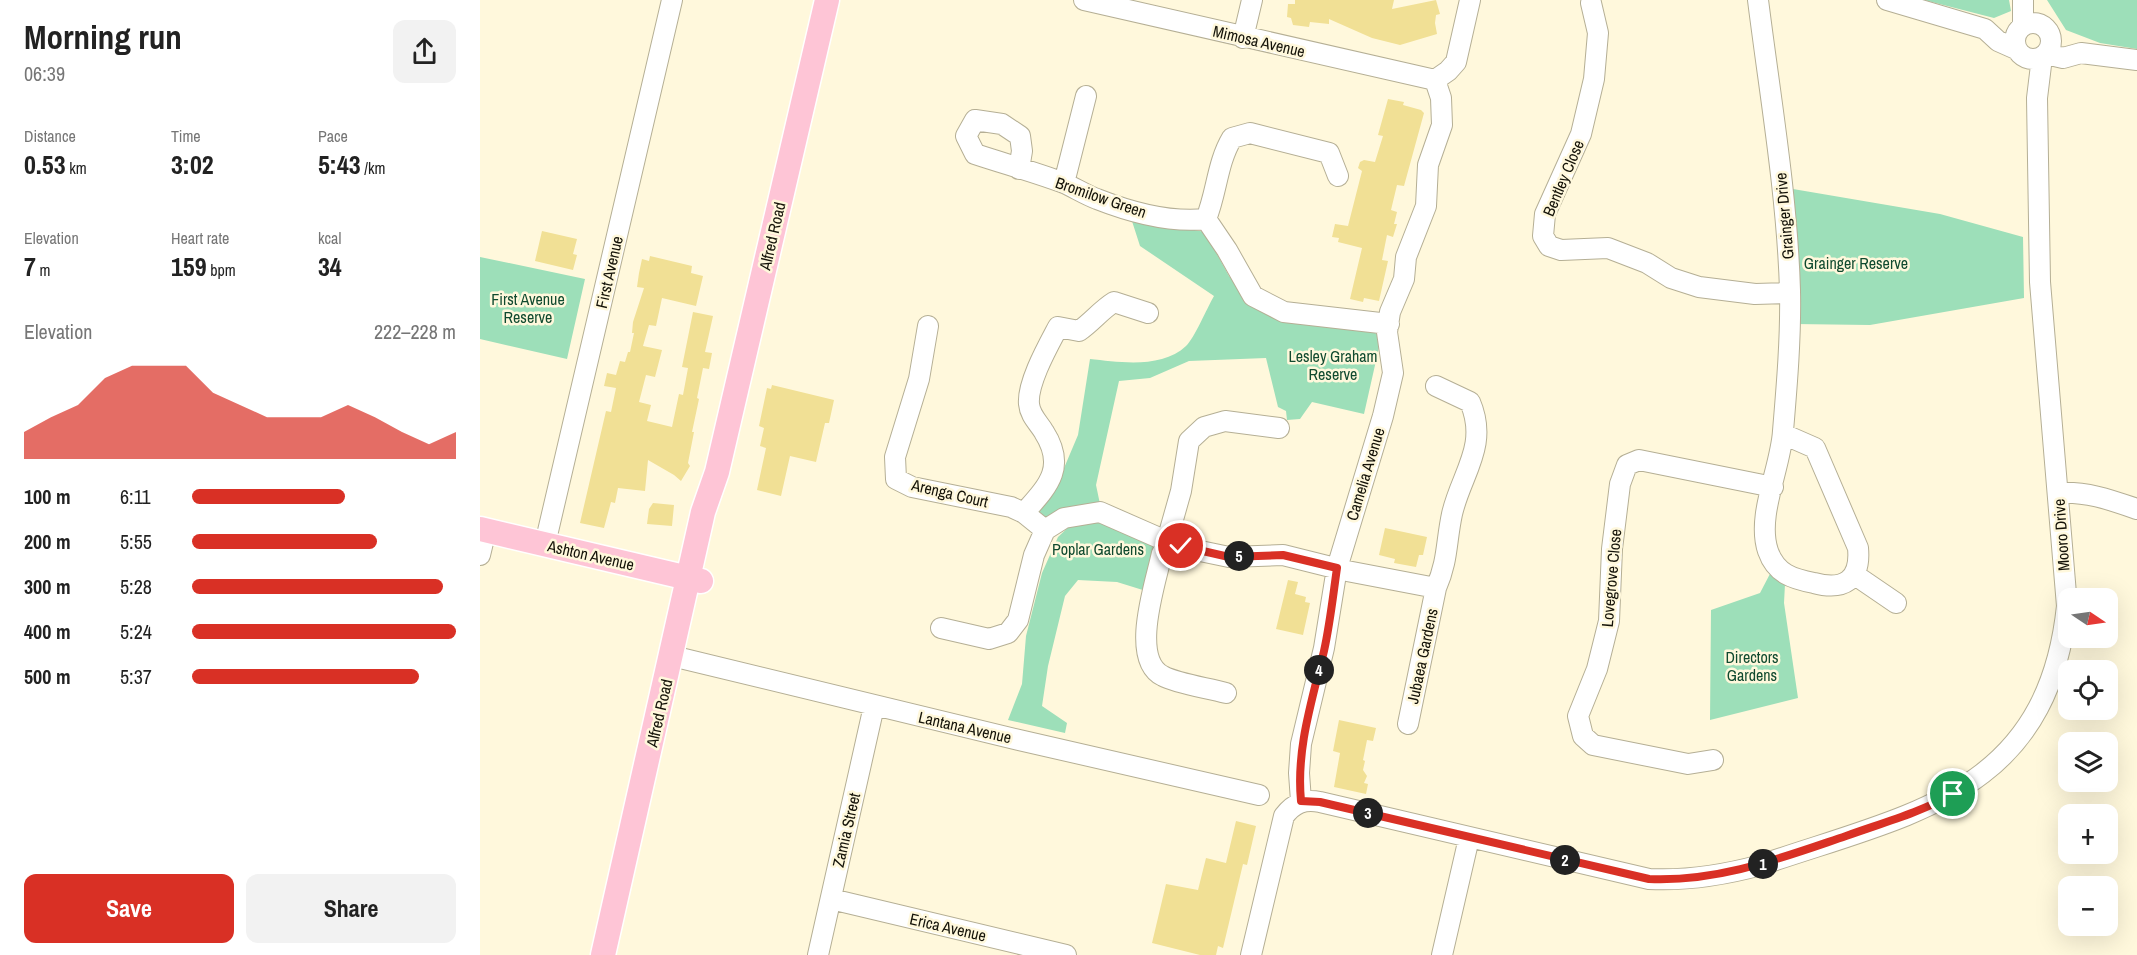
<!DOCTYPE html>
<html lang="en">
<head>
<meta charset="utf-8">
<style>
	:root { --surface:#fff; --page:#f2f2f2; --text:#222; --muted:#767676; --accent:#d93025 }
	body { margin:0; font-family:"Archivo Narrow",sans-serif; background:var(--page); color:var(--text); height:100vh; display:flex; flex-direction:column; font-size:22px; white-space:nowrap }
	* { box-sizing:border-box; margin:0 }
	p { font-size:20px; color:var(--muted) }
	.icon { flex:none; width:33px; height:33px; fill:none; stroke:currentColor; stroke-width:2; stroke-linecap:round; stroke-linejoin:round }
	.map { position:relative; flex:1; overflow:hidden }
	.sheet { display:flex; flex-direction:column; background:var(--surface); width:480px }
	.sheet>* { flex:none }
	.needle { width:39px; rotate:103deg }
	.tools { position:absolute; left:1578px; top:588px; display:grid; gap:12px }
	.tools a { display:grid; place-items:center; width:60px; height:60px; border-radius:12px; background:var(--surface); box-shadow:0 6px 24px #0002; font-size:30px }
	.pin { position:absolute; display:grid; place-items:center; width:51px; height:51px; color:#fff; margin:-26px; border:3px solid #fff; border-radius:50%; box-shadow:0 2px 6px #0007 }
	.km { position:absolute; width:30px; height:30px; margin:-15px; border-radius:50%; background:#222; color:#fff; font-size:16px; line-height:30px; text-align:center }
	.round { display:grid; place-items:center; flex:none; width:63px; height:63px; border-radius:12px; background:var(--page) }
	.overview { display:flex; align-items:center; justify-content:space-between; height:102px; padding:0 24px }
	h1 { font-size:33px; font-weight:700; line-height:45px }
	.metrics { display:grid; grid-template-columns:repeat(3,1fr); gap:9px; height:102px; padding:6px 24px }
	.metrics div { display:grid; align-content:center }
	.metrics b { font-size:26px; font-weight:700 }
	.metrics small { font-size:16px; font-weight:400 }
	.metrics p { font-size:16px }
	.chart { height:168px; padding:12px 24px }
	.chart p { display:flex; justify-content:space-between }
	.chart svg { width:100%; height:108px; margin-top:6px; fill:var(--accent); opacity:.7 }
	.action { display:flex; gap:12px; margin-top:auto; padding:12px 24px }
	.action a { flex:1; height:69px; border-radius:12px; background:var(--accent); color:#fff; font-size:24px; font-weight:700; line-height:69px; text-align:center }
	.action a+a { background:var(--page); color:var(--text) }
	ul { padding:0 24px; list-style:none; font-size:20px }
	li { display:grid; grid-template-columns:96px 72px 1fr; align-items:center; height:45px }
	li i { height:15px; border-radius:8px; background:var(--accent) }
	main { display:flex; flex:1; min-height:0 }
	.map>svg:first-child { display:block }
	.green { fill:#9ddfb9 }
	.building { fill:#f1e095 }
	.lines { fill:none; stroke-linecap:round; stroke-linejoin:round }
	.minor-casing { stroke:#b5af95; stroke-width:22 }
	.major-casing { stroke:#fff; stroke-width:27 }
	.minor { stroke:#fff; stroke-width:20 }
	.major { stroke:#fec5d6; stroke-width:24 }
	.route-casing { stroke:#fff; stroke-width:12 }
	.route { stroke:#d93025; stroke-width:8 }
	.labels { text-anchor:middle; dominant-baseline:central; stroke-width:5; stroke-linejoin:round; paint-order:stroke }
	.street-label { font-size:16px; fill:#141208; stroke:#fff8dc }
	.park-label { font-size:16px; fill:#104a2f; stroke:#fff8dc }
</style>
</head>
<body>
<main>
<section class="sheet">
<div class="overview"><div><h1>Morning run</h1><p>06:39</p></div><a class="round"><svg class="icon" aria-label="share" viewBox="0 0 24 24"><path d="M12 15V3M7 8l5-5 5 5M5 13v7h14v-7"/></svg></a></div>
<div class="metrics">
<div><p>Distance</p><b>0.53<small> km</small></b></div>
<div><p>Time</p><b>3:02</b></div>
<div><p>Pace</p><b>5:43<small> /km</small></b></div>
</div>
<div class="metrics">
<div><p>Elevation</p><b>7<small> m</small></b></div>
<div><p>Heart rate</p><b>159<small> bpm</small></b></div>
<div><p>kcal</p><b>34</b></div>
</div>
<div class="chart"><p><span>Elevation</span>222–228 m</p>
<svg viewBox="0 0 160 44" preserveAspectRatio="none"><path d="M0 44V33L10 27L20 22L30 11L40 6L50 6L60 6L70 17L80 22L90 27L100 27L110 27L120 22L130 27L140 33L150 38L160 33V44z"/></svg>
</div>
<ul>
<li><b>100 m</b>6:11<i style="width:58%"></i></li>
<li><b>200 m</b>5:55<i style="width:70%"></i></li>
<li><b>300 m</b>5:28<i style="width:95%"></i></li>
<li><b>400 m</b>5:24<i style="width:100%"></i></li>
<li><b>500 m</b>5:37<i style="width:86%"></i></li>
</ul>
<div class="action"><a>Save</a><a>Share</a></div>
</section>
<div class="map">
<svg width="1657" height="955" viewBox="0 0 1657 955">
	<rect width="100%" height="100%" fill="#fff8dc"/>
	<path class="green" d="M1444 0H1529L1531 11 1514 18Z
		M1567 0H1657V49L1620 43 1586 30Z
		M1313 189 1460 214 1543 237 1544 298 1390 325 1314 324Z
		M651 218 725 232 749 276 773 306 868 325 898 334 900 343 884 414 832 402 820 419 807 420 806 411 798 407 786 358 709 361 670 378 639 381 616 485 620 504 566 524 552 512 576 487 598 435 610 359C639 362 682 369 706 346 714 339 727 308 734 296L660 246Z
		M0 257 105 279 87 359 0 339Z
		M620 517 671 535 677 556 666 591 637 582 598 580 585 596 568 666 562 706 587 723 585 733 528 720 542 684 546 636 562 573 578 537 594 522Z
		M1292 570 1305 584 1304 603 1318 698 1230 720 1231 610 1280 593Z"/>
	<path class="building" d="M815 0H914L912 9 956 0 960 14 956 15 955 23 957 34 920 45 892 38 849 19V24L830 22 829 27 813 25 811 18 807 17 808 4H815Z
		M908 99 924 102 923 105 941 110 944 113 924 186 917 185 911 210 917 212 914 224H917L913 237 907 235 902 260 908 261 899 301 884 298 883 302 870 299 882 248 858 242 859 238 852 237 855 224 868 226 882 171 878 168 880 162 884 160 895 162 903 136 898 135Z
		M62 231 97 239 93 254 97 255 93 270 55 261Z
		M170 256 212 266 211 273 223 276 216 306 182 298 176 326 169 325 163 346 182 350 175 377 166 375 159 402 171 405 167 421 192 427 199 394 203 395 208 368 202 367 213 312 233 316 225 352 232 353 229 369 223 368 217 398 219 399 212 432H214L208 463 210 466 201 481 194 475 168 460 165 491 138 488 135 503 131 502 124 528 100 523 126 411 131 412 136 388 124 386 127 373 136 375 140 361 145 362 148 352H150L154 333H152L153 322 164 288 157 287 159 273 162 259 169 261Z
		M292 385 354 400 349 423H345L336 462 310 456 301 496 277 490 286 448 280 446 284 428 279 426 287 388 291 389Z
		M173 503 194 505 192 526 167 524 169 509Z
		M905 528 947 537 943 555H939L936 567 914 563 915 559 899 555Z
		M808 580 818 582 815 594 826 597 825 602 830 603 823 635 796 629Z
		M859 720 896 728 893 741 887 740 883 760 885 761 883 770 887 776 884 783 888 784 886 794 854 787 860 753 853 751Z
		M756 821 776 826 767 865 763 864 743 948 738 946 736 955H720L672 943 686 884 718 890 726 858 746 863Z"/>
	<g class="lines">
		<g class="minor-casing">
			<path id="minor" d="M604 0 955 80
				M1278 0C1290 96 1307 193 1310 290 1311 336 1307 384 1303 431 1301 467 1276 516 1288 551 1296 574 1313 579 1334 583 1364 591 1381 580 1378 548L1335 448 1303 434
				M1407 0 1505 29 1518 41 1536 49
				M1111 3 1118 33 1114 79 1101 134 1065 214 1063 236 1069 246 1081 250 1128 248 1167 263 1191 278 1219 287 1275 294 1310 293
				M1535 41a18 18 0 1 1 36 0a18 18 0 1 1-36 0Z
				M1543 26V0
				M763 38 772 0
				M1566 54 1583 58 1601 53 1657 60
				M539 169 542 151 540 136 522 124 495 120 486 136 495 154C525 164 555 172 584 183 595 188 606 195 617 199 650 212 690 223 726 219L747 250 773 296 804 312 909 324
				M584 183 606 96
				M726 219C737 192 737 163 752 138L770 133 849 153 858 176
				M448 326 439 379 415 457 416 479 432 487 531 507 544 513 565 530
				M1578 493C1606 491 1631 500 1657 509
				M544 513C567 487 587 468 564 432 559 423 550 416 549 404 547 383 568 346 578 327L599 331C612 322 621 310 634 302L668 313
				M690 530 701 491 709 441 724 427 745 421 799 428
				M65 544 192 0
				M701 547 749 557 803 555 867 571 956 588
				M682 553C676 582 649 659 683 676 698 684 729 688 746 693
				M0 555 6 530
				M1375 575 1416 603
				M461 628 509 639 528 633 538 620 554 555 565 530 584 518 620 512 677 537
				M192 656 539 740 779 795
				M928 724 956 588C968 561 966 542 972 514 981 474 1009 446 990 402L956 386
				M1233 760 1208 764 1113 745 1103 736 1098 716 1117 669 1129 621 1132 549 1140 484 1147 465 1159 460 1293 487
				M821 801 819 773 821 744 844 648 857 568 903 416 913 373 907 332 910 312 924 279 926 257 946 206 948 165 962 125 961 98 955 80 968 71 976 62 990 0
				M351 899 586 955
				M338 955 394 706
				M771 955 804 816C814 803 824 799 840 802L1169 879C1208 881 1244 875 1281 865 1432 813 1567 795 1587 606L1560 282 1557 98 1562 57
				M962 955 989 838"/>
		</g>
		<g class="major-casing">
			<path id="major" d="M0 529 221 581
				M123 955 223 512 237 472 347 0"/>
		</g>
		<use href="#minor" class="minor"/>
		<use href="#major" class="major"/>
	</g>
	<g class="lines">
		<g class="route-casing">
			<path id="route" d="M701 546 749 557 803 555 857 568C853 596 850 624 844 651 832 701 816 749 821 801L840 802 1169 879C1239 882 1301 858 1366 836 1402 823 1439 813 1473 794"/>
		</g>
		<use href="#route" class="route"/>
	</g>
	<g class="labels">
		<g class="street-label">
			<text transform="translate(779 41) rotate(13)">Mimosa Avenue</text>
			<text transform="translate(1083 178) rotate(-67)">Bentley Close</text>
			<text transform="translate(621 197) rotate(19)">Bromilow Green</text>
			<text transform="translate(1304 216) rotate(-95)">Grainger Drive</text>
			<text transform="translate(292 236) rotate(-77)">Alfred Road</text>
			<text transform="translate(129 272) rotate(-77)">First Avenue</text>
			<text transform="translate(885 474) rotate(-73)">Camelia Avenue</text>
			<text transform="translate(470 493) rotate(13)">Arenga Court</text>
			<text transform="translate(1581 535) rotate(-94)">Mooro Drive</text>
			<text transform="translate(111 555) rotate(13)">Ashton Avenue</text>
			<text transform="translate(1131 578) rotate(-85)">Lovegrove Close</text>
			<text transform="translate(942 656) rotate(-78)">Jubaea Gardens</text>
			<text transform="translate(179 713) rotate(-77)">Alfred Road</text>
			<text transform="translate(485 727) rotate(13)">Lantana Avenue</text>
			<text transform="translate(366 830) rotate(-77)">Zamia Street</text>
			<text transform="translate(468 927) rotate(13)">Erica Avenue</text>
		</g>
		<g class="park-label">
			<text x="1376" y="263">Grainger Reserve</text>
			<text x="48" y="299">First Avenue<tspan x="48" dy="18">Reserve</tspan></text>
			<text x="853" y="356">Lesley Graham<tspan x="853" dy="18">Reserve</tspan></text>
			<text x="618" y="549">Poplar Gardens</text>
			<text x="1272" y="657">Directors<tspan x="1272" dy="18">Gardens</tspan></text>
		</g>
	</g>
</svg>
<div class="tools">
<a><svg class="needle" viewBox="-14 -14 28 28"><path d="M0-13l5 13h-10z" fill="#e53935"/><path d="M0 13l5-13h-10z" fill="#767676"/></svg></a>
<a><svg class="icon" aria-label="locate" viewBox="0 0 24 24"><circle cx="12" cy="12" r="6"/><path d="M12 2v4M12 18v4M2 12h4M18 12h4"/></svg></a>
<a><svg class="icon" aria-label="layers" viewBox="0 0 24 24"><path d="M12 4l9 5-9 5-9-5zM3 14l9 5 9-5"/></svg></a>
<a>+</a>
<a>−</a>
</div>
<div class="pin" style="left:1473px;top:794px;background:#1e9e55"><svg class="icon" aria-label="arrive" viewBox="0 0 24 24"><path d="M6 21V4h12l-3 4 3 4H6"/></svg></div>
<div class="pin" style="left:701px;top:546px;background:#d93025"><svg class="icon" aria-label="check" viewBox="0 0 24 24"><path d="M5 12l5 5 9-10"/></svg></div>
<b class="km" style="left:1283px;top:864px">1</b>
<b class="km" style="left:1085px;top:860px">2</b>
<b class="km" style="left:888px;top:813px">3</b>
<b class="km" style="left:839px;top:670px">4</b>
<b class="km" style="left:759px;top:556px">5</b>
</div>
</main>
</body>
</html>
